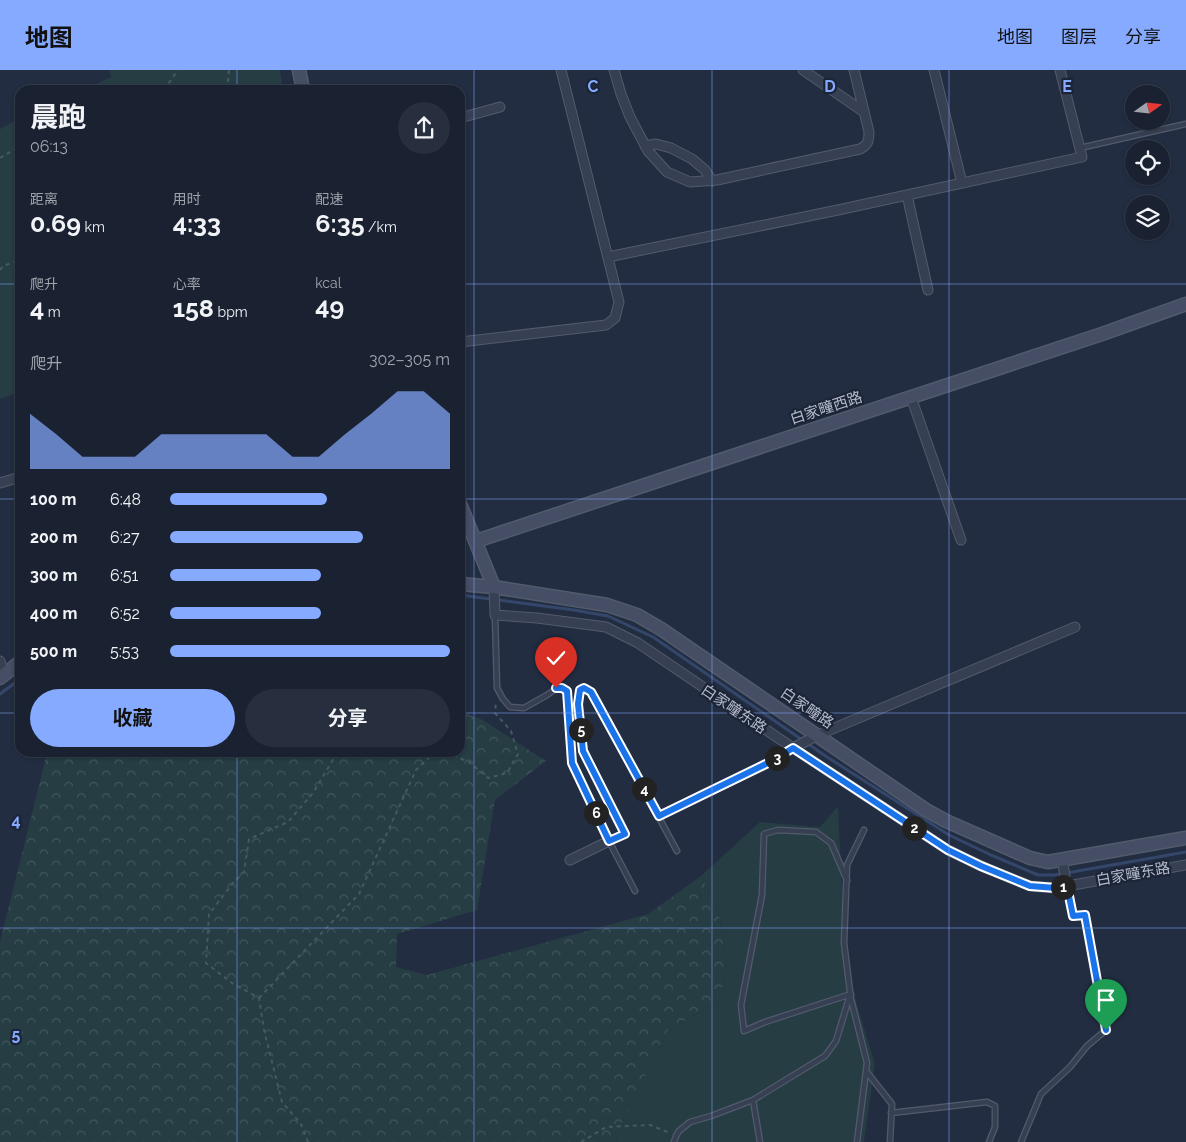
<!DOCTYPE html>
<html lang="zh">
<head>
<meta charset="utf-8">
<style>
	:root { --surface:#1a2232; --page:#272f3e; --text:#f1f3f6; --muted:#9fa4ac; --line:#383f4d; --accent:#86aaff }
	body { margin:0; font-family:Raleway,"Noto Sans SC",sans-serif; background:var(--page); color:var(--text); height:100vh; display:flex; flex-direction:column; font-size:19px; white-space:nowrap }
	* { box-sizing:border-box; margin:0 }
	p { font-size:16px; color:var(--muted) }
	.icon { flex:none; width:28px; height:28px; fill:none; stroke:currentColor; stroke-width:2; stroke-linecap:round; stroke-linejoin:round }
	.map { position:relative; flex:1; overflow:hidden }
	.panel { position:absolute; left:15px; top:15px; width:450px; height:672px; display:flex; flex-direction:column; background:var(--surface); border-radius:15px; box-shadow:0 1px 4px #0004,0 0 0 1px var(--line) }
	.panel>* { flex:none }
	.needle { width:32px; rotate:75deg }
	.buttons { position:absolute; left:1125px; top:15px; display:grid; gap:10px }
	.buttons a { display:grid; place-items:center; width:45px; height:45px; border-radius:50%; background:var(--surface); box-shadow:0 1px 4px #0004,0 0 0 1px var(--line); font-size:25px }
	.pin { position:absolute; display:grid; place-items:center; width:42px; height:42px; color:#fff; margin:-51px -21px; border-radius:50% 50% 50% 0; rotate:-45deg; box-shadow:0 0 5px #0007 }
	.pin .icon { rotate:45deg }
	.km { position:absolute; width:25px; height:25px; margin:-12px; border-radius:50%; background:#222; color:#fff; font-size:14px; line-height:25px; text-align:center }
	.round { display:grid; place-items:center; flex:none; width:52px; height:52px; border-radius:26px; background:var(--page) }
	.overview { display:flex; align-items:center; justify-content:space-between; height:85px; padding:0 15px }
	h1 { font-size:28px; font-weight:700; line-height:38px }
	.stats { display:grid; grid-template-columns:repeat(3,1fr); gap:8px; height:85px; padding:5px 15px }
	.stats div { display:grid; align-content:center }
	.stats b { font-size:25px; font-weight:700 }
	.stats small { font-size:14px; font-weight:400 }
	.stats p { font-size:14px }
	.chart { height:140px; padding:10px 15px }
	.chart p { display:flex; justify-content:space-between }
	.chart svg { width:100%; height:90px; margin-top:5px; fill:var(--accent); opacity:.7 }
	.primary-button { display:flex; gap:10px; margin-top:auto; padding:10px 15px }
	.primary-button a { flex:1; height:58px; border-radius:30px; background:var(--accent); color:#111; font-size:20px; font-weight:700; line-height:58px; text-align:center }
	.primary-button a+a { background:var(--page); color:var(--text) }
	ul { padding:0 15px; list-style:none; font-size:16px }
	li { display:grid; grid-template-columns:80px 60px 1fr; align-items:center; height:38px }
	li i { height:12px; border-radius:6px; background:var(--accent) }
	header { display:flex; align-items:center; gap:30px; box-sizing:border-box; height:70px; padding:0 25px; background:var(--accent); color:#111 }
	header strong { font-size:24px }
	nav { display:flex; gap:28px; margin-inline-start:auto; font-size:18px }
	.map>svg:first-child { display:block }
	.green { fill:#253d43 }
	.forest { fill:url(#forest-crowns) }
	.lines { fill:none; stroke-linecap:round; stroke-linejoin:round }
	.stream { stroke:#34476a; stroke-width:3 }
	.lane-casing { stroke:#525b6c; stroke-width:7 }
	.street-casing { stroke:#525b6c; stroke-width:11 }
	.secondary-casing { stroke:#525b6c; stroke-width:15 }
	.path { stroke:#435a60; stroke-width:2; stroke-dasharray:4 4; stroke-linecap:butt }
	.lane { stroke:#374052; stroke-width:4.5 }
	.street { stroke:#374052; stroke-width:9 }
	.secondary { stroke:#454e65; stroke-width:12 }
	.route-casing { stroke:#fff; stroke-width:10 }
	.route { stroke:#1a73e8; stroke-width:6 }
	.grid { fill:none; stroke:#86aaff; stroke-width:1; stroke-opacity:0.55 }
	.labels { text-anchor:middle; dominant-baseline:central; stroke-width:4.5; stroke-linejoin:round; paint-order:stroke }
	.street-label { font-size:15px; fill:#b4bbcc; stroke:#1c2537 }
	.grid-label { font-size:16px; text-anchor:middle; font-weight:bold; fill:#86aaff; stroke:#1c2537; stroke-width:4.5; stroke-linejoin:round; paint-order:stroke }
</style>
</head>
<body>
<header>
<strong>地图</strong>
<nav><a>地图</a><a>图层</a><a>分享</a></nav>
</header>
<div class="map">
<svg width="1186" height="1072" viewBox="0 0 1186 1072">
	<defs>
		<pattern id="forest-crowns" width="20" height="18" patternUnits="userSpaceOnUse" patternTransform="scale(1.25)"><rect width="20" height="18" fill="#253d43"/><path d="M2 6a3 3 0 1 1 6 0M12 15a3 3 0 1 1 6 0" fill="none" stroke="#42575d"/></pattern>
	</defs>
	<rect width="100%" height="100%" fill="#222d42"/>
	<path class="green" d="M109 0H280L283 20H83L111 7Z
		M20 48V322L0 329V59Z
		M838 736 846 898 875 994 864 1072H616L618 1061 668 960 719 931 727 899 719 843 701 806 760 752 820 757Z"/>
	<path class="forest" d="M460 642 481 649 546 691 495 730 477 840 397 864 396 897 427 905 648 844 701 806 719 843 727 899 719 931 668 960 618 1061 616 1072H0V872L47 683 460 682Z"/>
	<g class="lines">
		<path class="stream" d="M460 525 574 540 608 546 653 567 827 687 949 765 991 785 1038 805H1055L1186 782
			M0 624 20 609"/>
		<g class="lane-casing">
			<path id="lane" d="M1080 78 1186 54
				M495 546 497 618 503 629 510 637 524 638 547 625 557 618H562L567 621 572 693 609 771 635 821
				M659 746 770 692 793 678
				M609 771 625 764 583 681 578 634 580 620 584 618 591 622 677 781
				M847 810 831 773 816 762 778 760 764 764 762 825 741 935 744 961 765 952 851 924
				M866 1001 892 1034 890 1072
				M753 1030 760 1072
				M891 1043 987 1032 995 1036V1057L989 1072
				M674 1072 676 1066 679 1061 690 1052 711 1046 753 1030 825 986 836 971 850 925
				M857 1072 867 993 851 929 844 873 847 795 864 760
				M1021 1072 1041 1024 1070 997 1087 976 1106 960 1085 845 1073 846 1067 817"/>
		</g>
		<g class="street-casing">
			<path id="street" d="M614 0 621 24 630 47 648 81 667 102 690 112 717 110 860 79C868 75 869 71 869 62L854 0
				M803 0 864 42
				M934 0 962 113
				M460 48 500 37
				M645 76 656 74 671 78 692 89 705 100 712 111
				M907 125 928 220
				M608 187 838 140 1082 87 1060 0
				M460 272 606 255 615 248 619 232 561 0
				M911 327 961 470
				M0 413 20 407
				M494 517 495 545 537 548 606 557 638 573 793 678 948 780 981 796 1030 816 1056 818 1186 795
				M0 591 4 605
				M793 678 818 665 1075 557
				M570 790 609 771
				M1062 790 1067 816"/>
		</g>
		<g class="secondary-casing">
			<path id="secondary" d="M299 0 303 20
				M460 434 494 517 607 535 637 545 661 559 926 740 946 751 1030 788 1048 792 1186 768
				M476 471 1102 264 1186 234
				M460 514 494 517
				M0 608 20 592"/>
		</g>
		<path class="path" d="M164 20 178 0
			M227 20 229 0
			M0 88 20 76
			M0 200 3 196 20 190
			M446 682 469 692 488 708 507 703 518 684 511 661 495 643 496 632
			M259 928 359 824 416 700 435 682
			M308 1072 301 1054 282 1032 264 960 259 928 232 913 206 893 209 844 233 813 244 802 249 769 288 752 313 723 334 688 343 682
			M581 1072 606 1057 650 1055 670 1063"/>
		<use href="#lane" class="lane"/>
		<use href="#street" class="street"/>
		<use href="#secondary" class="secondary"/>
	</g>
	<g class="lines">
		<g class="route-casing">
			<path id="route" d="M556 618H562L567 621 572 693 609 771 625 764 583 681 578 634 580 620 584 618 591 622 659 746 770 692 793 678 948 780 981 796 1030 816 1056 818 1067 816 1073 846 1085 845 1106 960"/>
		</g>
		<use href="#route" class="route"/>
	</g>
	<path class="grid" d="M237 0V20M474 0V1072M712 0V1072M949 0V1072M0 214H20M460 214H1186M0 429H20M460 429H1186M0 643H20M460 643H1186M237 682V1072M0 858H1186"/>
	<g class="labels">
		<g class="street-label">
			<text transform="translate(826 338) rotate(-18)">白家疃西路</text>
			<text transform="translate(807 638) rotate(34)">白家疃路</text>
			<text transform="translate(734 639) rotate(34)">白家疃东路</text>
			<text transform="translate(1133 804) rotate(-10)">白家疃东路</text>
		</g>
	</g>
	<g class="grid-label">
		<text x="593" y="22">C</text>
		<text x="830" y="22">D</text>
		<text x="1067" y="22">E</text>
		<text x="16" y="756">4</text>
		<text x="16" y="970">5</text>
	</g>
</svg>
<div class="buttons">
<a><svg class="needle" viewBox="-14 -14 28 28"><path d="M0-13l5 13h-10z" fill="#e53935"/><path d="M0 13l5-13h-10z" fill="#9fa4ac"/></svg></a>
<a><svg class="icon" aria-label="locate" viewBox="0 0 24 24"><circle cx="12" cy="12" r="6"/><path d="M12 2v4M12 18v4M2 12h4M18 12h4"/></svg></a>
<a><svg class="icon" aria-label="layers" viewBox="0 0 24 24"><path d="M12 4l9 5-9 5-9-5zM3 14l9 5 9-5"/></svg></a>
</div>
<div class="pin" style="left:1106px;top:960px;background:#1e9e55"><svg class="icon" aria-label="arrive" viewBox="0 0 24 24"><path d="M6 21V4h12l-3 4 3 4H6"/></svg></div>
<div class="pin" style="left:556px;top:618px;background:#d93025"><svg class="icon" aria-label="check" viewBox="0 0 24 24"><path d="M5 12l5 5 9-10"/></svg></div>
<b class="km" style="left:1063px;top:817px">1</b>
<b class="km" style="left:914px;top:758px">2</b>
<b class="km" style="left:777px;top:688px">3</b>
<b class="km" style="left:644px;top:719px">4</b>
<b class="km" style="left:581px;top:660px">5</b>
<b class="km" style="left:596px;top:743px">6</b>
<section class="panel">
<div class="overview"><div><h1>晨跑</h1><p>06:13</p></div><a class="round"><svg class="icon" aria-label="share" viewBox="0 0 24 24"><path d="M12 15V3M7 8l5-5 5 5M5 13v7h14v-7"/></svg></a></div>
<div class="stats">
<div><p>距离</p><b>0.69<small> km</small></b></div>
<div><p>用时</p><b>4:33</b></div>
<div><p>配速</p><b>6:35<small> /km</small></b></div>
</div>
<div class="stats">
<div><p>爬升</p><b>4<small> m</small></b></div>
<div><p>心率</p><b>158<small> bpm</small></b></div>
<div><p>kcal</p><b>49</b></div>
</div>
<div class="chart"><p><span>爬升</span>302–305 m</p>
<svg viewBox="0 0 160 44" preserveAspectRatio="none"><path d="M0 44V17L10 27L20 38L30 38L40 38L50 27L60 27L70 27L80 27L90 27L100 38L110 38L120 27L130 17L140 6L150 6L160 17V44z"/></svg>
</div>
<ul>
<li><b>100 m</b>6:48<i style="width:56%"></i></li>
<li><b>200 m</b>6:27<i style="width:69%"></i></li>
<li><b>300 m</b>6:51<i style="width:54%"></i></li>
<li><b>400 m</b>6:52<i style="width:54%"></i></li>
<li><b>500 m</b>5:53<i style="width:100%"></i></li>
</ul>
<div class="primary-button"><a>收藏</a><a>分享</a></div>
</section>
</div>
</body>
</html>
